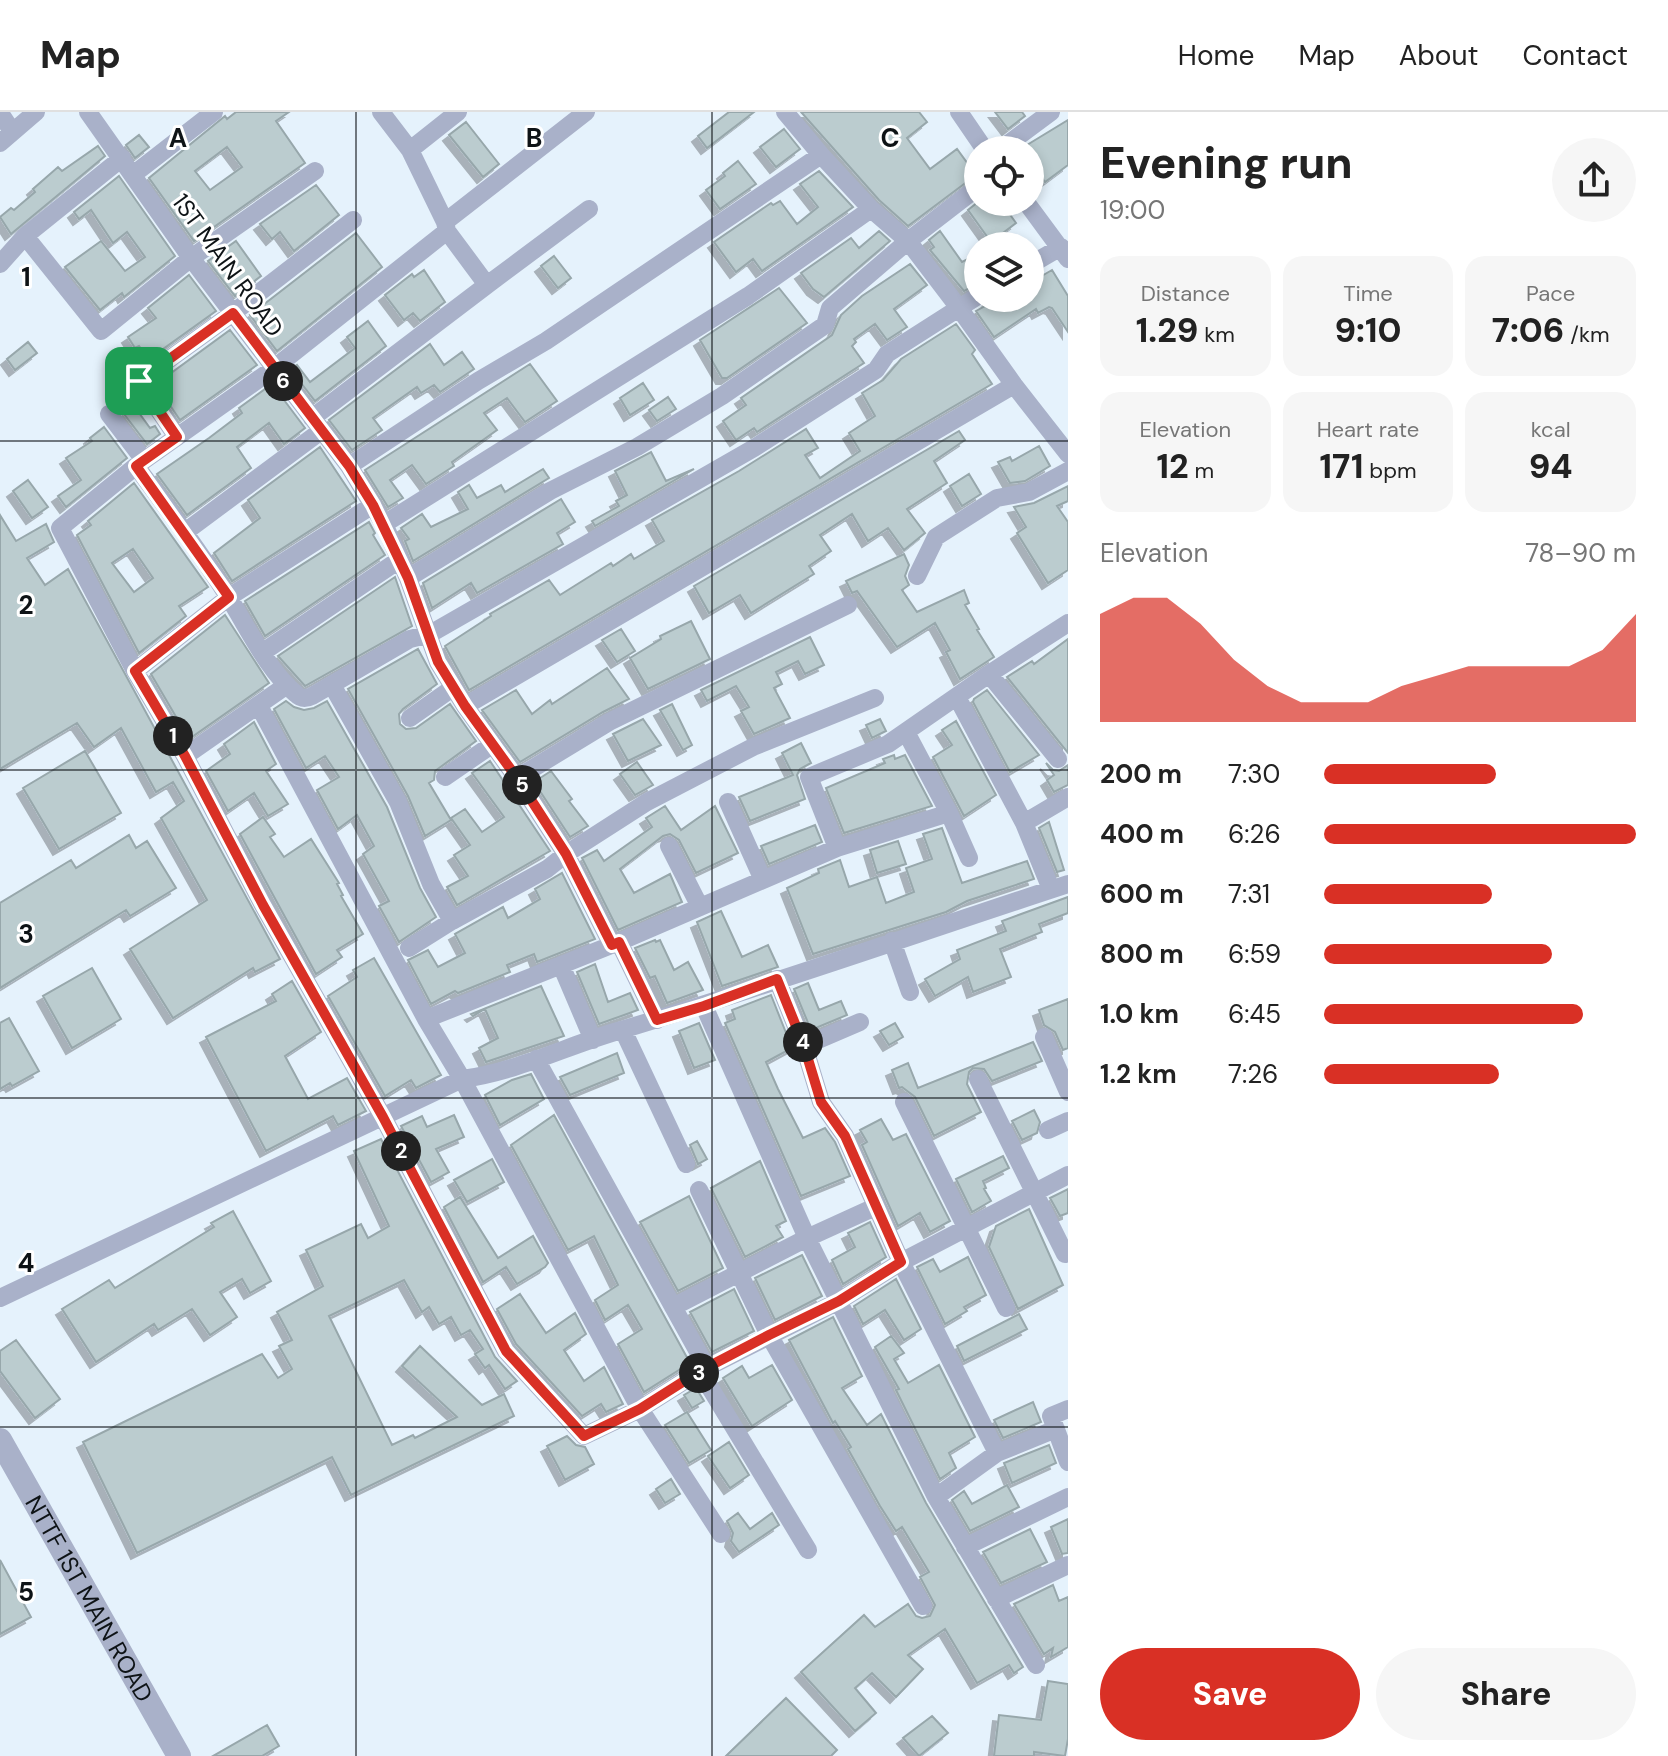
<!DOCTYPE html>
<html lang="en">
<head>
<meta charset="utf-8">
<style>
	:root { --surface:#fff; --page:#f6f6f6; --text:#222; --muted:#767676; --line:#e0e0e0; --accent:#d93025 }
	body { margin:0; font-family:"DM Sans",sans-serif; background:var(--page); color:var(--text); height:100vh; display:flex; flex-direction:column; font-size:30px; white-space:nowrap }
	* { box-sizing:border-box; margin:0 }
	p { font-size:26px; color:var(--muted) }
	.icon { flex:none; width:44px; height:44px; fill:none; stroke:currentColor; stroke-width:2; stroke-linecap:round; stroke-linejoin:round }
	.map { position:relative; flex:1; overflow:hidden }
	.drawer { display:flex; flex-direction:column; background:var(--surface); width:600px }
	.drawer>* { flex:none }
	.buttons { position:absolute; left:964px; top:24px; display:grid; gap:16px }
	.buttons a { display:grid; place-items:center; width:80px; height:80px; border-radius:50%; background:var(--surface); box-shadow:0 4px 12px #0003; font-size:40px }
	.pin { position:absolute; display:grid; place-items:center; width:68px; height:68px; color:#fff; margin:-34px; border-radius:16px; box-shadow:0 4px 12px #0006 }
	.km { position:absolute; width:40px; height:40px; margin:-20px; border-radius:50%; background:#222; color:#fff; font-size:22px; line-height:40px; text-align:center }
	.round { display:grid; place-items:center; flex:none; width:84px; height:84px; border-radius:42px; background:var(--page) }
	.overview { display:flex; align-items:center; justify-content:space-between; height:136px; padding:0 32px }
	h1 { font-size:44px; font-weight:800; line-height:60px }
	.figures { display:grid; grid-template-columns:repeat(3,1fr); gap:12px; height:136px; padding:8px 32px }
	.figures div { display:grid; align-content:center; border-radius:20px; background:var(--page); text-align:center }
	.figures b { font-size:34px; font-weight:800 }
	.figures small { font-size:22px; font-weight:400 }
	.figures p { font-size:22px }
	.chart { height:224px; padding:16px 32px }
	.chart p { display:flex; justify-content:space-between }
	.chart svg { width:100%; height:144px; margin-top:8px; fill:var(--accent); opacity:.7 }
	.action { display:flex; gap:16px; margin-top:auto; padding:16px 32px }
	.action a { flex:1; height:92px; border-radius:48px; background:var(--accent); color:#fff; font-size:32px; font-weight:800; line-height:92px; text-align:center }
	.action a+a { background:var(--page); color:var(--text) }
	ul { padding:0 32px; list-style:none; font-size:26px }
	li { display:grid; grid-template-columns:128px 96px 1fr; align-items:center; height:60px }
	li i { height:20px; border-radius:10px; background:var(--accent) }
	header { display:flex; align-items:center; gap:48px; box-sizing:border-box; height:112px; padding:0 40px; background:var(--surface); border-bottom:2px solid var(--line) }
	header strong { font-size:38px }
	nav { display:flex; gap:44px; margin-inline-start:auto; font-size:28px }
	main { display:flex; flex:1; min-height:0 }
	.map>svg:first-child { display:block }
	.building { fill:#bbcccf; stroke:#97a7ab; stroke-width:2; fill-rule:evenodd; filter:url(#shadow) }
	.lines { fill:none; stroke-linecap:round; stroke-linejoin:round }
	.minor { stroke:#a9b1c9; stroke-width:18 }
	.tertiary { stroke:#a9b1c9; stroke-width:24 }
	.route-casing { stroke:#fff; stroke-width:16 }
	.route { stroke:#d93025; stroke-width:10 }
	.grid { fill:none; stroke:#0e1316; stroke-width:2; stroke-opacity:0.55 }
	.labels { text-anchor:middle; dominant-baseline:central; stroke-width:6; stroke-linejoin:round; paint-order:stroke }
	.street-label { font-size:24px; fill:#0e1316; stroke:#fff }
	.grid-label { font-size:26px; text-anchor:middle; font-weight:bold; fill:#0e1316; stroke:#fff; stroke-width:6; stroke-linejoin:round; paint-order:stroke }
</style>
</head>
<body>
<header>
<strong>Map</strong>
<nav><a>Home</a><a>Map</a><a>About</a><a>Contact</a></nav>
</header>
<main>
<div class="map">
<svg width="1068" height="1644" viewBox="0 0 1068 1644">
	<defs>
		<filter id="shadow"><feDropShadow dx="-6" dy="6" stdDeviation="0" flood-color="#0004"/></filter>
	</defs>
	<rect width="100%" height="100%" fill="#e5f2fc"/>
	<path class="building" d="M236 0H289L276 9 305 51 194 129 149 66 225 4 227 7ZM227 35 242 55 210 78 195 59Z
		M729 0H754L707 36 698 24Z
		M801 0H919L927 10 907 26 930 57 957 37 976 63 908 114 879 88Z
		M995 0H1022L1025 4 1008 17Z
		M1068 8V53L1045 70 1030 50V38L1022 36Z
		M466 10 499 52 483 65 449 23Z
		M784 17 800 37 776 55 760 35Z
		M139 23 149 35 135 46 126 33Z
		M98 34 105 44 11 122 0 105 11 96 14 98 35 80 33 77 58 55 62 59Z
		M738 49 756 72 720 97 706 78 725 64 723 61Z
		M819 59 853 95 762 159 753 147 736 160 714 130 771 91 773 93 780 89 797 112 818 95 800 72Z
		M119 64 175 144 124 185 122 181 100 198 65 155 101 129 125 159 145 145 127 120 113 131 91 98 79 107 74 100Z
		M316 73 339 103 294 139 280 120 272 127 260 112Z
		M978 90H1001L1016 111 991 130 968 98Z
		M879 119 890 129 824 185 813 177 801 161 851 126 859 136Z
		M940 119 962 150 978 142V172L964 179 930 138 934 135 929 128Z
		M356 121 382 155 277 239 250 203Z
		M236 129 261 164 235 184 208 149Z
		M554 144 571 166 558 176 541 154Z
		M910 152 927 173 894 197 907 215 887 228 875 212 854 227 856 230 852 234 864 251 757 320 754 316 736 328 723 309 746 293 741 286 832 223 841 203 862 184Z
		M424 158 445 190 420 209 413 201 404 208 385 183 412 162 414 165Z
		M1052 158 1068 184V220L1052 196 1049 195 1038 201 1036 197 994 225 976 199 985 194 990 186H1030V180L1037 176 1033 169Z
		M189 163 216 199 149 247 139 234 135 236 128 225 156 206 148 196Z
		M779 176 807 211 727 266H722L700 228Z
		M368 209 386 234 315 289 291 258 297 253 310 270 355 236 347 225Z
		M956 212 975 238 972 242 992 272 469 578 445 534 491 504 490 502 549 468 560 483 611 451 613 454 631 442 634 447 664 429 652 408 739 359 806 317 818 336 805 343 820 366 860 339 849 321 875 304 862 281 883 268 901 247Z
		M230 218 257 253 180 308 163 283 171 277 163 267Z
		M28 230 37 241 15 258 7 247Z
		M430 232 444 253 462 240 474 257 440 280 434 273 421 281 417 275 373 306 382 318 352 338 329 308Z
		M530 252 557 289 525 310 507 286 484 301 497 318 452 350 454 354 426 372 412 353 390 368 403 386 388 395 365 358Z
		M643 271 654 288 630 303 620 286Z
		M272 272 305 316 284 332 269 311 237 335 251 356 187 403 157 362 209 326 242 301 239 296Z
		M668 285 676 297 657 309 649 298Z
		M134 294 150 316 155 314 160 322 147 332 124 302Z
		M104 315 127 346 66 395 58 384 81 368 66 346 92 329 90 326Z
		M959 319 965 328 934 349 947 371 907 397 925 421 904 438 888 416 868 429 852 402 820 423 831 439 809 454 814 462 751 501 740 483 709 501 694 474Z
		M1039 334 1050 354 1025 369 1010 371 998 350 1010 345 1012 349Z
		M320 335 356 389 232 469 214 441 260 406 248 388Z
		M651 340 666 369 694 357 595 414 592 409 619 394 616 389 627 383 615 359Z
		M543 357 549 366 413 449 405 429 409 427 401 416 422 402 431 415 468 397 458 380 469 373 477 386 501 373 505 380Z
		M969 362 981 382 962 394 950 374Z
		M28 368 48 395 32 406 13 379Z
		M134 371 208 475 179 494 186 504 139 541 77 423 91 413 88 409ZM133 437 153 466 134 480 112 451Z
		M1068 374V389L1057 394 1068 410V458L1048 471 1017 421 1026 415 1014 395 1034 391Z
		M561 387 575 410 557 421 563 432 477 481 471 471 432 496 423 471Z
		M0 403 16 429 46 412 54 430 27 446 45 473 68 457 280 847 255 860 253 856 173 906 130 837 207 788 161 706 184 689 173 670 156 680 121 616 94 635 77 611 0 657Z
		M369 410 375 421 373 423 385 443 265 524 245 489Z
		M904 442 909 453 905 464 909 473 902 478 917 500 964 478 969 491 965 493 979 517 977 518 994 545 960 567 946 540 950 538 935 511 897 535 857 479 852 481 846 469Z
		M395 465 412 514 305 574 278 544Z
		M225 503 269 571 189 627 151 562Z
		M691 509 710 547 648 577 630 546 661 527 660 524Z
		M621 517 635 539 617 550 602 528Z
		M810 525 824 553 805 562 798 549 776 560 782 572 774 576 790 606 754 622 741 599 749 595 736 574 707 589 701 578Z
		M1068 527V641L1007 565 1032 549 1034 552Z
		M418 537 437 572 403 597 399 602 400 612 406 617 416 616 450 592 476 629 435 659 434 668 429 671 451 708 425 724 408 684 348 577Z
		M607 556 629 587 603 600 520 650 482 598 516 578 532 602 550 588 552 592Z
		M987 578 1039 643 1010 660 973 590 974 587Z
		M286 589 294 595 304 598 314 596 327 589 387 695 420 776 436 805 399 830 379 794 389 789 363 742 374 734 357 703 338 717 317 678 339 665 325 644 306 656 274 597Z
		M672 592 692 633 683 638 660 598Z
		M643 607 661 633 628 649 613 622Z
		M880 607 886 619 872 626 866 613Z
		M956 609 996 683 964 704 933 645 952 633 942 618Z
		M254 610 276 652 266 659 288 692 268 704 254 681 228 699 206 659 230 642 224 632Z
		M801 631 811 651 800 657 797 663 805 687 750 709 739 685 793 663 782 641Z
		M85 639 121 701 59 737 23 676Z
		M894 643 895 647 905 643 932 694 844 721 826 676 885 651 883 647Z
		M490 649 550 739 457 793 447 775 468 764 454 743 470 733 451 706 465 697 482 720 504 705 472 661Z
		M637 650 653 673 635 683 620 662Z
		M1046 651 1053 658 1059 659 1068 653V673L1054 680 1047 668 1054 663Z
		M551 659 572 687 569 689 588 714 570 725 534 670Z
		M665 694 681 718 715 694 738 741 696 761 679 728 670 722 663 724 620 757 634 781 670 762 682 790 618 818 582 746 597 738 604 749 652 715 646 706Z
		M263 705 275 722 270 725 284 745 311 727 339 771 337 772 343 783 341 784 363 822 337 838 342 845 316 862 240 722Z
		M1049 710 1064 758 1057 760 1039 716Z
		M815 713 822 730 769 752 761 734Z
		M942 716 962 771 1027 749 1034 767 967 789 946 800 813 842 787 776 819 761 818 757 840 748 849 775 877 765 886 791 914 780 906 756 932 747 923 722Z
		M129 723 136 736 147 729 176 776 130 804 126 798 0 876V791L71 748 76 756Z
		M898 729 906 752 877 761 870 738Z
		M562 761 595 827 537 850 534 842 507 853 510 860 458 881 455 879 431 892 408 848 428 838 438 855 465 841 455 822 503 795 508 806 540 787 535 777Z
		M1068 785V801L1039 812 1042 820 1000 837 1011 865 973 880 968 865 935 884 925 867 960 847 957 838 1006 819 1002 809Z
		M721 799 742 845 768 833 778 855 722 874 697 810Z
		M655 828 656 830 660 828 674 858 688 850 703 878 667 891 655 864 650 866 635 836Z
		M374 846 441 963 416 976 411 968 385 984 328 884 357 865 353 858Z
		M595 852 608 890 630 881 638 898 599 912 577 860Z
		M92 856 121 907 72 936 43 884Z
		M292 869 321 920 285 944 308 987 347 966 366 999 338 1013 333 1004 266 1039 206 925 276 889 272 882Z
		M808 871 819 898 841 889 847 903 811 918 794 877Z
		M541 874 564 924 486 950 479 936 498 926 485 897 473 904 471 902Z
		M771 883 792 936 766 950 778 977 803 1026 825 1016 835 1030 850 1064 801 1084 725 911 735 907 732 898Z
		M1068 887V936L1063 938 1055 920 1044 913 1039 898Z
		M9 906 39 959 12 974 10 971 0 977V911Z
		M699 911 715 948 694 956 679 919Z
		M895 911 903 925 889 933 880 919Z
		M1033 930 1042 949 992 969 984 957 973 956 969 960 967 972 981 1000 934 1024 915 985 902 975 899 976 892 958 908 951 918 976Z
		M617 941 624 961 570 983 560 965Z
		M531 962 544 987 500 1013 485 983 512 968Z
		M1034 998 1040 1010 1037 1021 1022 1028 1012 1009Z
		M454 1003 464 1025 436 1037 449 1060 431 1070 401 1014 422 1004 427 1015Z
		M554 1003 690 1251 644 1280 618 1232 642 1217 628 1193 605 1208 595 1188 618 1173 594 1124 568 1138 511 1033Z
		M881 1007 893 1028 906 1022 950 1109 930 1120 920 1101 898 1114 862 1033 867 1030 860 1018Z
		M381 1027 495 1245 517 1269 505 1277 489 1253 485 1256 475 1242 483 1237 470 1218 461 1223 451 1205 439 1212 429 1195 422 1200 404 1168 329 1204 392 1333 413 1323 415 1326 457 1305 402 1254 420 1234 482 1293 504 1282 514 1304 351 1383 332 1345 137 1441 83 1330 262 1242 278 1266 292 1257 279 1234 292 1228 277 1200 323 1174 306 1138 361 1112 368 1126 389 1114 354 1039Z
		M697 1029 707 1047 698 1052 690 1033Z
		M1003 1044 1009 1056 983 1069 986 1076 984 1077 991 1089 972 1100 956 1067Z
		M492 1047 504 1070 467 1090 454 1068Z
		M760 1049 786 1109 776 1114 783 1125 745 1145 711 1076Z
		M1068 1077V1101L1060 1104 1050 1086Z
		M689 1084 723 1156 678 1179 640 1110Z
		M460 1085 498 1146 533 1124 548 1151 545 1155 517 1172 506 1155 483 1170 444 1095Z
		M1029 1097 1063 1173 1018 1197 989 1135 996 1114Z
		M233 1099 271 1169 250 1181 242 1167 220 1180 237 1205 210 1223 192 1197 158 1218 154 1212 96 1250 62 1197 109 1168 115 1176 214 1115 211 1111Z
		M870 1110 886 1145 843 1172 832 1148 855 1135 848 1121Z
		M802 1143 822 1184 775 1208 755 1166Z
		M968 1145 986 1183 964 1195 967 1199 945 1212 917 1155 933 1147 940 1160Z
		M896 1167 921 1217 904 1228 885 1198 863 1212 854 1194Z
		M734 1177 754 1219 712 1240 690 1200Z
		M520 1182 546 1221 575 1201 586 1222 564 1238 584 1269 604 1255 623 1292 606 1300 601 1292 582 1304 516 1232 497 1197Z
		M1019 1202 1027 1217 964 1249 957 1234Z
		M833 1205 862 1264 842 1276 867 1313 881 1302 926 1391 1023 1555 1014 1561 1009 1553 977 1571 945 1517 908 1543 923 1557 896 1585 872 1561 855 1576 876 1601 855 1619 801 1560 864 1503 875 1515 908 1492 916 1504 922 1506 930 1504 935 1493 920 1465 929 1460 902 1415 896 1419 880 1394 848 1337 851 1335 835 1309 833 1311 789 1228Z
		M891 1224 904 1241 894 1247 908 1271 939 1253 975 1325 949 1341 956 1356 940 1367 896 1278 899 1277 875 1235Z
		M16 1228 60 1287 35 1306 0 1259V1239Z
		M772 1253 792 1288 752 1314 723 1266 742 1254 749 1266Z
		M696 1276 704 1289 692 1296 684 1283Z
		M1033 1290 1041 1310 1003 1326 994 1308Z
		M687 1300 711 1338 689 1351 665 1313Z
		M567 1324 576 1333 585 1335 594 1352 565 1368 547 1334Z
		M729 1330 749 1363 730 1376 708 1344Z
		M1049 1333 1056 1351 1012 1371 1004 1351Z
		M671 1367 680 1382 665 1391 656 1377Z
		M1007 1373 1019 1395 970 1419 952 1388 964 1379 972 1392Z
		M738 1401 750 1417 772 1401 779 1413 739 1440 731 1429 733 1421 727 1409Z
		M1068 1407V1441L1062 1442 1051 1415Z
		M1030 1417 1047 1450 1001 1471 983 1440Z
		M0 1448 31 1505 0 1522Z
		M1053 1473 1059 1489 1068 1485V1535L1051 1545 1053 1536 1044 1542 1014 1492Z
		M1048 1569 1068 1572V1627L1065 1644 1034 1640V1644H994L999 1603 1041 1608Z
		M786 1586 837 1638 831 1644H726Z
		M932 1604 948 1621 919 1644 903 1626Z
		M267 1613 279 1634 262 1644H213Z"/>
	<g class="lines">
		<path class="minor" d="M88 0 191 146 349 354 384 412 408 466 438 550 465 594 517 666 566 742 612 833
			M381 0 410 38 445 110
			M586 0 445 110 447 119 273 257 136 354 60 416 135 559 185 644 263 793 383 1005 506 1239 584 1324 640 1297 700 1259 839 1189 901 1150 1068 1063
			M959 0 985 38
			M0 1 12 19
			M0 31 36 0
			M410 38 458 0
			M1000 38 1051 0
			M122 46 25 124 101 219 191 146 315 59
			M134 62 214 0
			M1026 90 1068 147
			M0 152 25 124
			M1030 153 1061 135
			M487 173 589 97
			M978 184 959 196 1014 273 1068 342
			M109 302 144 348
			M312 306 487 173 447 119
			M177 325 139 269 233 201 353 108
			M136 354C168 397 200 440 229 486 248 516 268 559 296 582 301 587 306 587 312 584L410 527 430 522 754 336 876 258 887 242 959 196 908 129 871 97
			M349 354 478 269 546 229 821 43 785 0
			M384 412 748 184 871 97 821 43
			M185 420 321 319
			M917 464 936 425 997 386 1029 380 1068 359
			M408 466 550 379 637 335 722 284 825 213 830 196 908 129 978 75
			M263 540 399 448
			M135 559 229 485 373 393
			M989 562 1058 647
			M332 573 398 690 431 772 452 809
			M957 585 1024 711 1068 685
			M259 594 426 907 462 967 640 1297 721 1422
			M465 594 1014 273
			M410 606 454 575
			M906 620 949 701 969 746
			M185 644 287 573
			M445 665 493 632
			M517 666 609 610 848 493
			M728 690 763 768
			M1024 711 1051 777
			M669 734 700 795
			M837 736 809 665 888 632 989 562 1068 511
			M892 829 910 880
			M619 830 657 908
			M409 836 452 809 547 757 566 742 647 690 753 635 875 586
			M561 853 593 928
			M777 867 804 934 821 990 845 1024 901 1150 997 1341 1056 1317
			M704 894 807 1126 936 1385 997 1341
			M426 907 619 830 837 736 949 701
			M623 918 686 1052
			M1044 925 1068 980
			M804 934 860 910
			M536 947 707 1256
			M978 967 1065 1142
			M904 990 1006 1196
			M1048 1018 1068 1009
			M699 1078 769 1223 923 1494
			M0 1186 462 967C516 960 566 934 618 919 768 874 918 821 1068 772
			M673 1195 807 1126 875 1095
			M700 1259 808 1438
			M1068 1297 1051 1304 1068 1350
			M936 1385 1036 1553
			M965 1435 1068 1385
			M996 1487 1068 1453"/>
		<path class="tertiary" id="s1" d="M0 1328 179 1644"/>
	</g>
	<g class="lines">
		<g class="route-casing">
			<path id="route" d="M233 201 349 354 373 393 408 466 438 550 465 594 517 666 566 742 612 833 619 830 657 908 704 894 777 867 804 934 821 990 845 1024 901 1150 839 1189 769 1223 700 1259 640 1297 584 1324 506 1239 383 1005 263 793 185 644 135 559 229 485 136 354 177 325 139 269Z"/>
		</g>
		<use href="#route" class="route"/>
	</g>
	<path class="grid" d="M356 0V1644M712 0V1644M0 329H1068M0 658H1068M0 986H1068M0 1315H1068"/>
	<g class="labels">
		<g class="street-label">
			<text transform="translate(228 153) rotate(54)">1ST MAIN ROAD</text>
			<text stroke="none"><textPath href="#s1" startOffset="182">NTTF 1ST MAIN ROAD</textPath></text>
		</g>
	</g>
	<g class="grid-label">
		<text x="178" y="35">A</text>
		<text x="534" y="35">B</text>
		<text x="890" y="35">C</text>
		<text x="26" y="174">1</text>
		<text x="26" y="502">2</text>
		<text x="26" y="831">3</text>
		<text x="26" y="1160">4</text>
		<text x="26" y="1489">5</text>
	</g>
</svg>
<div class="buttons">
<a><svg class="icon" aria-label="locate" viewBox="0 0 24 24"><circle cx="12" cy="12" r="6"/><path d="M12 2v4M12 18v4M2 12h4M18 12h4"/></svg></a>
<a><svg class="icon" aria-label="layers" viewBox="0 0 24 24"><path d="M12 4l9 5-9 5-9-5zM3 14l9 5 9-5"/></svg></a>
</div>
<div class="pin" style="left:139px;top:269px;background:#1e9e55"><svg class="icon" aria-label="arrive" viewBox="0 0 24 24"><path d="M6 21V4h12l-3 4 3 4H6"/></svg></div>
<b class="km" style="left:173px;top:624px">1</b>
<b class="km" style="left:401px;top:1039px">2</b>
<b class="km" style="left:699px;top:1261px">3</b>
<b class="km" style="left:803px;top:930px">4</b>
<b class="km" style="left:522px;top:673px">5</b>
<b class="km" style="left:283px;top:269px">6</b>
</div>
<section class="drawer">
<div class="overview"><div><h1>Evening run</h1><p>19:00</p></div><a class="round"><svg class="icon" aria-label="share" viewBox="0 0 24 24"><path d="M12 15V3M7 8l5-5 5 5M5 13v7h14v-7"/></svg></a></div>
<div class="figures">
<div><p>Distance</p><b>1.29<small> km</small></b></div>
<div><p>Time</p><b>9:10</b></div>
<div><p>Pace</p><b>7:06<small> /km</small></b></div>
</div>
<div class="figures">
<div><p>Elevation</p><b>12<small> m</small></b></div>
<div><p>Heart rate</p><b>171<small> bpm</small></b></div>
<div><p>kcal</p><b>94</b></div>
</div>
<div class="chart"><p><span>Elevation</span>78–90 m</p>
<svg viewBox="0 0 160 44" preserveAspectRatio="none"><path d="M0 44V11L10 6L20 6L30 14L40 25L50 33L60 38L70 38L80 38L90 33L100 30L110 27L120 27L130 27L140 27L150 22L160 11V44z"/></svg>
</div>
<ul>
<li><b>200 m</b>7:30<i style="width:55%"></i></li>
<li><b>400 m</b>6:26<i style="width:100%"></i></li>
<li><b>600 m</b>7:31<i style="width:54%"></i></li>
<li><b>800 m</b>6:59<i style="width:73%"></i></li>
<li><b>1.0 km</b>6:45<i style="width:83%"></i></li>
<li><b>1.2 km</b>7:26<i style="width:56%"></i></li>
</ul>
<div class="action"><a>Save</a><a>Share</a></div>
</section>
</main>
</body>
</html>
